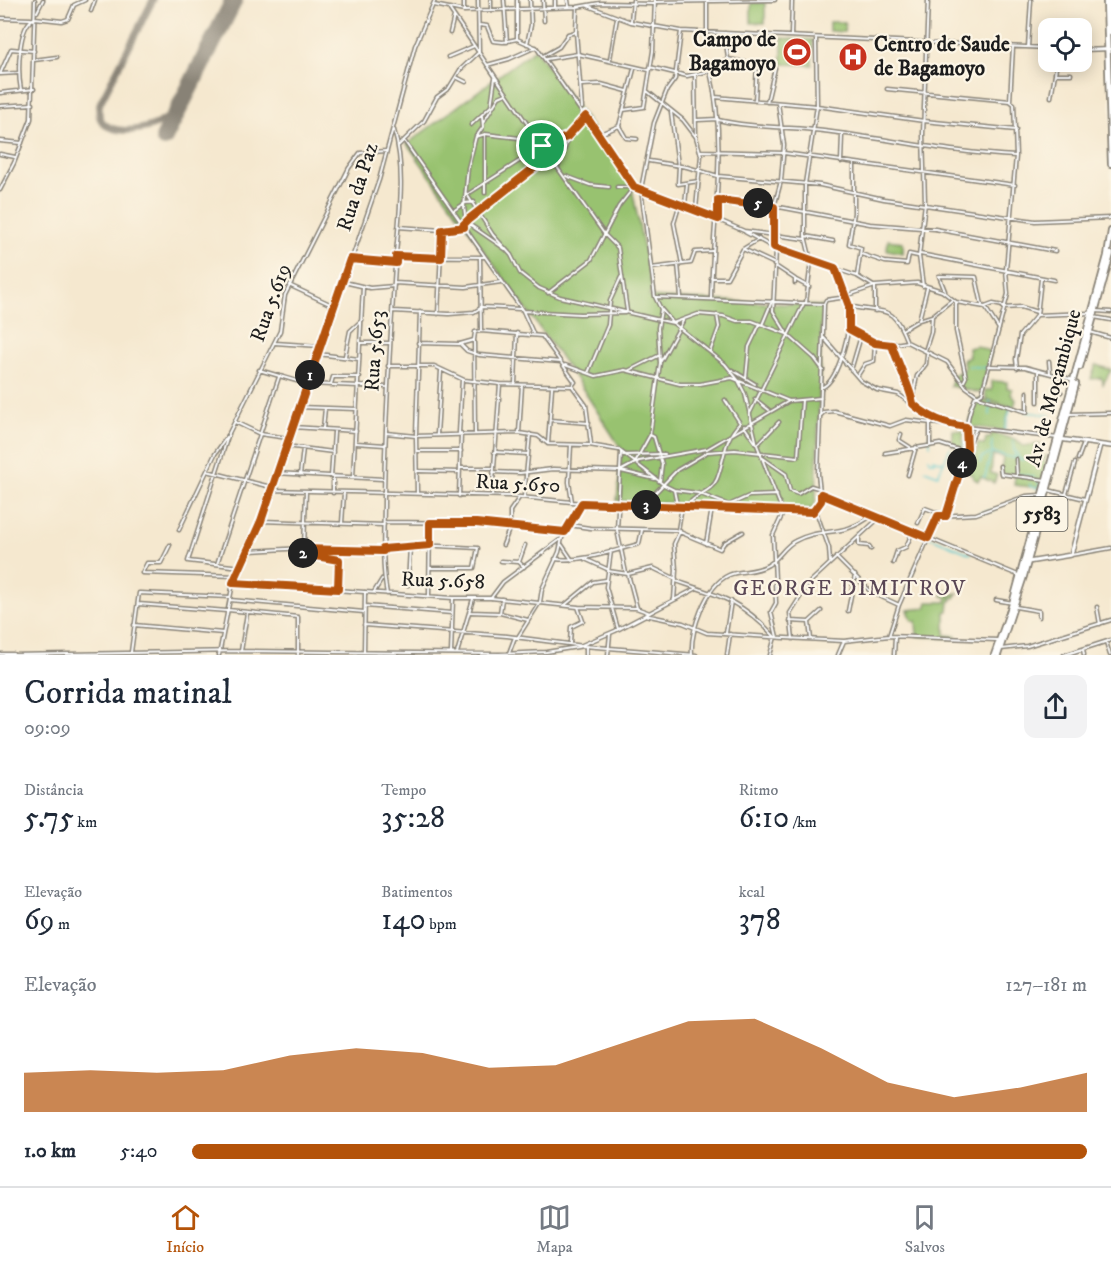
<!DOCTYPE html>
<html lang="pt">
<head>
<meta charset="utf-8">
<style>
	:root { --surface:#fff; --page:#f2f2f3; --text:#1f2937; --muted:#747a83; --line:#e0e1e3; --accent:#b45309 }
	body { margin:0; font-family:"IM FELL DW Pica",serif; background:var(--page); color:var(--text); height:100vh; display:flex; flex-direction:column; font-size:22px; white-space:nowrap }
	* { box-sizing:border-box; margin:0 }
	p { font-size:20px; color:var(--muted) }
	.icon { flex:none; width:33px; height:33px; fill:none; stroke:currentColor; stroke-width:2; stroke-linecap:round; stroke-linejoin:round }
	.map { position:relative; height:655px; overflow:hidden }
	.panel { display:flex; flex-direction:column; background:var(--surface); flex:1 }
	.panel>* { flex:none }
	.buttons { position:absolute; left:1038px; top:18px; display:grid; gap:12px }
	.buttons a { display:grid; place-items:center; width:54px; height:54px; border-radius:12px; background:var(--surface); box-shadow:0 3px 15px #0003; font-size:30px }
	.pin { position:absolute; display:grid; place-items:center; width:51px; height:51px; color:#fff; margin:-26px; border:3px solid #fff; border-radius:50%; box-shadow:0 2px 6px #0007 }
	.km { position:absolute; width:30px; height:30px; margin:-15px; border-radius:50%; background:#222; color:#fff; font-size:16px; line-height:30px; text-align:center }
	.round { display:grid; place-items:center; flex:none; width:63px; height:63px; border-radius:12px; background:var(--page) }
	.summary { display:flex; align-items:center; justify-content:space-between; height:102px; padding:0 24px }
	h1 { font-size:33px; font-weight:600; line-height:45px }
	.figures { display:grid; grid-template-columns:repeat(3,1fr); gap:9px; height:102px; padding:6px 24px }
	.figures div { display:grid; align-content:center }
	.figures b { font-size:30px; font-weight:600 }
	.figures small { font-size:16px; font-weight:400 }
	.figures p { font-size:16px }
	.chart { height:168px; padding:12px 24px }
	.chart p { display:flex; justify-content:space-between }
	.chart svg { width:100%; height:108px; margin-top:6px; fill:var(--accent); opacity:.7 }
	ul { padding:0 24px; list-style:none; font-size:20px }
	li { display:grid; grid-template-columns:96px 72px 1fr; align-items:center; height:45px }
	li i { height:15px; border-radius:8px; background:var(--accent) }
	.tabs { display:flex; justify-content:space-around; align-items:center; height:84px; border-top:2px solid var(--line); background:var(--surface); font-size:16px; color:var(--muted) }
	.tabs a { display:grid; justify-items:center; gap:3px }
	.tabs .on { color:var(--accent) }
	.map>svg:first-child { display:block }
	.green { fill:#98c26f; stroke:#5a6f46; stroke-width:1.5 }
	.lines { fill:none; stroke-linecap:round; stroke-linejoin:round }
	.stream { stroke:#5bc9cf; stroke-width:1.5 }
	.taxiway { stroke:#888276; stroke-width:7 }
	.runway { stroke:#888276; stroke-width:18 }
	.minor-casing { stroke:#888276; stroke-width:5 }
	.tertiary-casing { stroke:#888276; stroke-width:6 }
	.trunk-casing { stroke:#888276; stroke-width:8 }
	.minor { stroke:#fff; stroke-width:2 }
	.tertiary { stroke:#fff; stroke-width:3 }
	.trunk { stroke:#fff; stroke-width:4.5 }
	.route-casing { stroke:#fff; stroke-width:12 }
	.route { stroke:#b45309; stroke-width:8 }
	.labels { text-anchor:middle; dominant-baseline:central; stroke-width:4.5; stroke-linejoin:round; paint-order:stroke }
	.shield { fill:#fcf5e5; stroke:#5f5d58; stroke-width:1.5 }
	.shield-label { font-size:20px; font-weight:bold; fill:#1c1c1c }
	.poi-label { font-size:21px; font-weight:bold; fill:#1c1c1c; stroke:#fcf5e5; text-anchor:end }
	.street-label { font-size:21px; fill:#1c1c1c; stroke:#fcf5e5 }
	.neighbourhood-label { font-size:22px; letter-spacing:1.5px; fill:#594654; stroke:#fcf5e5 }
</style>
</head>
<body>
<div class="map">
<svg width="1111" height="655" viewBox="0 0 1111 655">
	<rect width="100%" height="100%" fill="#fcf5e5"/>
	<filter id="ink" filterUnits="userSpaceOnUse"><feTurbulence type="fractalNoise" baseFrequency=".0167" numOctaves="2"/><feDisplacementMap in="SourceGraphic" scale="12" xChannelSelector="R" yChannelSelector="G"/><feConvolveMatrix kernelMatrix="1 2 1 2 8 2 1 2 1" color-interpolation-filters="sRGB"/></filter>
	<filter id="wash" filterUnits="userSpaceOnUse"><feTurbulence type="fractalNoise" baseFrequency=".008" numOctaves="4" result="noise"/><feDisplacementMap in="SourceGraphic" scale="24" xChannelSelector="R" yChannelSelector="G"/><feGaussianBlur stdDeviation="1.35" result="paint"/><feColorMatrix in="noise" values="0 0 0 0 0 0 0 0 0 0 0 0 0 0 0 0 0 1.4 0 .05"/><feComposite in="paint" operator="in"/></filter>
	<g filter="url(#wash)">
		<rect width="100%" height="100%" fill="#f5e8cf"/>
		<path class="green" d="M751 3H765V23H751Z
			M829 22H845L844 32 829 31Z
			M782 38 813 40 812 65 782 64Z
			M535 49 631 183 651 287 649 297 822 306 816 499 814 507 810 509 617 501 622 450 577 380 407 144Z
			M888 240 903 242V253L887 250Z
			M977 346 991 352 981 393 950 386 954 375 964 369 963 360 969 357 968 348Z
			M1096 365 1111 370 1103 384 1102 378 1091 379Z
			M992 381 1007 382V388L1012 389 1011 394 1016 400 1014 407 986 399 985 390H992Z
			M978 399 1010 408 1004 431 968 426Z
			M953 430 964 431 962 447 952 445Z
			M991 433 1017 440 1023 446 1040 444 1038 455 1047 456 1043 462 1048 463 1040 488 1014 485 1015 476 1001 473 1003 457 993 455 991 473 997 475 994 483 981 477 978 481 973 478V475L963 471 966 461 975 459 978 443 984 445 986 438H991Z
			M945 590H948L949 595 958 593 955 598 950 597 952 600 949 602 948 611 945 612V635L956 636V639L917 636 916 621H912L908 610 926 608 928 602H946L947 597 942 596Z"/>
		<g class="lines">
			<path class="stream" d="M969 366 987 368
				M1032 370 1056 376
				M1027 412 1050 415
				M990 415V401
				M1004 431 1011 407
				M929 435 930 445
				M1013 440 1015 457
				M1016 451 1019 458
				M992 453 1023 460
				M992 453V441
				M929 458 930 461H934
				M933 459 943 462
				M962 460 965 441
				M980 463 982 457 989 454
				M925 470 938 475 950 448
				M1018 474 1034 477
				M983 477H985L991 454
				M1037 480 1042 488
				M1030 484V487L1038 488
				M981 513 993 510
				M922 534 971 554"/>
			<path class="taxiway" d="M153 0 100 103C91 138 139 133 159 123 169 118 176 110 182 101"/>
			<path class="runway" d="M164 138 234 0"/>
		</g>
	</g>
	<g filter="url(#ink)">
		<g class="lines">
			<g class="minor-casing">
				<path id="minor" d="M464 0V11
					M491 0V10
					M504 0 507 42
					M517 0V39
					M543 0 544 21
					M555 0V7
					M568 0 569 7
					M655 2 775 0
					M434 5 464 11 577 7 600 3 654 4
					M588 6 631 22 681 31 1048 48
					M577 7 576 32 582 108
					M450 10 547 153 605 235 618 248 627 311
					M91 11 95 0
					M37 12 43 0
					M0 18 31 19
					M35 18 62 21 68 19 74 5 85 0
					M631 21 633 0
					M479 25 487 26 493 41 503 42 517 39 535 47
					M681 31 675 79 667 90 654 123 641 189 655 297 661 309 673 323 698 314 723 316 737 321H752L787 334 814 358 823 370
					M707 32V2
					M450 33 454 16
					M725 33 728 59
					M791 36 792 0
					M527 44 531 25 530 0
					M1028 47 1031 0
					M1082 50 1111 49
					M543 56 559 47 568 34 576 32
					M448 57 474 46
					M546 59 578 54 649 70
					M610 59 617 18
					M728 59 775 68 767 102
					M34 60 57 57
					M487 65 509 59 536 47 634 187 663 196 744 231 805 239
					M650 67 687 76 710 71 728 59
					M634 69 619 126 626 138 637 139
					M710 71C728 146 712 223 711 299
					M0 74 11 49 34 51
					M0 74 18 73
					M1055 74H1071
					M695 75 696 137
					M456 77 466 82
					M581 85 601 84 627 91
					M887 89 1010 101
					M21 90C18 74 17 25 35 18
					M647 91 683 120 696 137 701 155 696 209
					M0 93 34 89
					M715 97 817 106 924 121 1016 130
					M1051 97 1057 62
					M755 101 757 65
					M1010 101 1013 47
					M0 106 33 104
					M623 110 644 107 653 51 655 0
					M671 112 678 165
					M697 120 718 119
					M718 120C750 128 782 126 814 130 882 137 948 153 1016 156
					M483 123 499 97 506 94
					M471 125 491 106 495 78
					M485 134 528 139 541 147 558 141
					M600 134 619 126
					M476 136 468 168 464 207 466 222 505 249
					M476 137 485 134V193
					M476 137 483 127 482 116
					M0 141 22 143
					M405 142 523 311 533 333
					M398 146 424 121 437 97 449 88 460 70 479 52 478 0
					M701 151 784 153 1015 185
					M0 154 15 157
					M549 154 586 116
					M649 161 687 167 718 176 820 185 884 199 1035 221 1111 218
					M841 162 842 135
					M854 164V213L849 244 861 248 857 276
					M559 165 570 134
					M679 166 678 184 699 181
					M566 176 590 185 609 187
					M617 187H632
					M0 190 14 163 31 119 35 0
					M466 193 493 235 511 255 520 273 539 288 560 297 673 323 725 364 738 380 745 394 757 445 782 510
					M468 194 541 147
					M718 200 754 206 758 203 870 224 935 229 1055 251
					M680 203 674 223 682 264
					M685 205 687 184
					M453 211 465 203 474 202
					M466 223 540 165 547 153
					M398 227 442 230 464 227
					M745 232 776 249 857 276 875 287
					M805 236 833 241
					M774 247V207L781 181 784 145 778 103
					M743 249 773 263
					M776 249 773 311 786 332
					M861 254 885 262 907 264 909 254 918 256
					M920 254 1054 280
					M396 256 485 257
					M351 259 395 263
					M678 264 681 297
					M774 265 795 279V283
					M651 268 691 263 695 252 712 251
					M711 278H727L743 249 759 239
					M796 280 809 287
					M344 282 370 288 394 286
					M394 283 466 287 501 282
					M291 286 334 306
					M875 286 917 283 942 291 956 302 985 307 993 304 1003 306
					M923 286 919 256 925 203 923 134 928 0
					M945 291 939 276 976 277 982 305
					M548 293 591 260 619 206 634 187
					M656 297 824 304 826 300 840 298 875 286
					M956 302V331L966 377 964 381
					M806 303 811 261 805 236V184L817 106 816 38
					M849 306C886 315 892 302 907 342
					M985 307 999 329
					M1003 308 1021 307 1037 312
					M393 311 449 314 474 312 482 307 520 309
					M523 311 580 314 625 313
					M875 311V287
					M1096 311 1111 312
					M438 314 442 230
					M1037 315 1090 313
					M1094 317 1111 320
					M919 320 927 288
					M762 325 772 301
					M849 329C869 341 884 347 907 342
					M902 330 919 320 932 316 952 300
					M1090 332 1111 338
					M824 338 861 381 877 390 898 394 929 416 945 423
					M907 342 947 362 966 387 981 398 1027 412V392
					M275 343 320 346
					M361 343H390
					M418 343 460 344 474 340
					M460 344 467 351 479 355 561 362
					M892 345C896 359 913 396 913 404
					M925 351 931 332 932 316
					M710 352 719 327 717 315
					M318 354 359 359
					M345 356 350 331 362 320
					M661 361 683 321
					M1049 361 1050 373
					M565 365 596 376 625 370 680 384H700L732 378 789 401 821 398
					M388 366H434L464 380 500 384 572 386 575 382 542 336 481 331
					M988 366 1025 367 1074 380
					M1017 368 1016 359 1020 335 1037 315 1041 279
					M259 370 307 384 386 387
					M732 370 755 384
					M851 370 861 336
					M628 371 660 355
					M1038 372V402
					M588 373 608 325 610 301 621 277
					M858 375 865 364 874 361 875 343
					M1057 376V389L1061 392
					M746 378 749 347 760 324
					M331 384 333 377H360
					M515 384 517 333
					M572 386 586 405 591 444
					M823 387C839 379 852 327 849 309 847 295 838 282 835 268
					M913 395 917 376 926 364 927 354
					M755 399 769 410
					M298 407 357 409
					M750 413 804 303
					M1069 414 1111 413
					M821 415 824 412 834 411 890 426 906 420 1058 438
					M550 420 589 423
					M235 422 260 434 288 438
					M744 426 757 445
					M293 427 356 431
					M323 429 325 408
					M386 433 416 436 519 433 538 436 548 444 589 445 619 450 664 485 674 490 698 493 729 505 731 508
					M459 433 462 379
					M475 433 474 340 475 332 481 331 480 257
					M519 433 522 385
					M416 434 420 312
					M437 434 441 371
					M901 434 899 440 910 447
					M650 435 654 437 662 464 660 481
					M416 436 417 493
					M356 443 385 445
					M548 444 552 387
					M571 445 569 482 572 502
					M757 445 779 422
					M286 446 333 452
					M930 446V417
					M967 448C965 431 968 413 975 397L982 393 1008 294 1006 270 1016 156 1014 104 1010 101
					M417 451H461
					M494 452 528 454
					M621 452 617 530 626 573
					M707 452 735 450 798 457 802 400
					M885 453 940 444 965 452
					M623 455 665 454
					M763 458 786 474 790 491 798 494 811 486 818 488
					M1016 459 1017 476
					M1078 459 1084 443
					M635 462 650 435 660 363 658 328 661 309
					M1000 466 1001 474 1046 480
					M461 468H493
					M207 471 271 487
					M418 471 460 472
					M621 471 655 479
					M493 472 520 473 553 469 620 471 639 461 707 449 789 401
					M276 473 383 479
					M300 475 303 448
					M908 475 916 447
					M331 477 334 432
					M353 477 363 287
					M271 490 510 496 582 503 813 512 821 501 818 474 824 304
					M674 490 677 505
					M1048 490 1085 499
					M333 493V477
					M821 494 1018 575
					M1066 494 1075 463
					M459 496 461 433
					M492 496 500 384
					M524 497 530 434
					M636 503 656 492 677 470 706 453
					M729 505 749 496 777 495
					M687 506C694 494 712 492 717 479 725 459 723 440 740 423L725 400
					M816 511 829 548 830 562
					M946 516 965 452 976 429
					M261 521 384 525
					M384 522 476 523 565 532
					M342 523 344 493
					M918 523 925 508 941 514
					M569 525 590 528 675 530 720 549 724 543 743 532
					M179 530 215 454 229 434
					M678 530 682 506
					M859 537V545L869 546 871 549
					M706 544 712 508
					M170 545 161 563H147L142 573 236 576
					M503 545 510 527V511L519 498
					M562 545 572 560
					M305 548 383 551
					M302 549 304 554 339 560 338 588
					M383 549 419 545 478 548 474 568H430
					M250 551 304 548 306 491
					M611 551 606 587 618 629
					M1071 555 1111 548
					M836 557 871 592 899 605
					M555 559C585 562 611 551 639 544L642 530
					M585 559 607 569
					M501 561 519 562 524 567
					M519 562 525 545
					M893 563 897 551 906 547 913 531
					M217 564 279 377
					M241 567 188 561 229 433 280 331 285 295 349 168 360 153 386 151
					M608 571 628 574 653 568 676 579
					M628 574 637 608
					M676 581C721 596 742 601 775 637L770 655
					M233 583 453 598H491L578 607 636 608 650 613
					M408 585 410 546
					M374 592 382 579
					M387 594C381 562 384 531 384 498 385 421 390 344 395 266 398 222 407 173 394 130
					M429 596 430 523
					M491 598 503 582 561 539
					M230 600 364 612
					M674 600 676 570 674 544 680 531
					M996 600 1013 603
					M138 604 227 611
					M565 605 593 582 606 580
					M365 606 452 613
					M1016 607 1039 611V617
					M1097 607 1100 624
					M228 610 298 617V655
					M848 611 855 575
					M470 612 500 613 528 620
					M500 613 502 599
					M645 615 683 623 707 633 785 638 844 641 889 636 997 640
					M790 621 809 622 821 611
					M809 622 811 639
					M134 625 223 633
					M364 625 507 636 584 646
					M726 633 731 601
					M889 636 899 605 938 516 976 514 1026 496 1041 495
					M518 637 540 602 542 589 559 552 562 538 582 503
					M777 637 771 612 776 603 773 535 784 511
					M793 639 790 613 809 583 879 518
					M1106 642 1110 655
					M570 643 571 627 583 621 578 607
					M582 645 615 631 697 588
					M1001 649 1027 646 1111 620
					M1083 649 1084 655
					M241 651 247 613
					M131 652 139 593 230 597
					M364 652 365 592
					M451 653 453 599
					M457 653 473 599
					M509 653 515 637
					M0 654H13
					M13 655 241 651 499 654 546 652 584 646 696 655
					M219 655 233 583 261 521 379 180 415 46 435 0
					M586 655V646
					M608 655 610 634
					M692 655C690 631 706 585 729 575 741 570 755 573 768 565 779 559 784 546 795 541 823 526 842 539 872 515
					M727 655 730 634
					M838 655 844 641
					M894 655 895 637
					M1064 655 1111 640"/>
			</g>
			<g class="tertiary-casing">
				<path id="tertiary" d="M1059 439 1111 446
					M1028 562 1071 555 1100 445"/>
			</g>
			<g class="trunk-casing">
				<path id="trunk" d="M1106 0 1111 164
					M1109 0 1111 32
					M1080 367 1111 254
					M994 655 1012 604 1107 256 1111 231
					M998 655 1024 576 1076 384"/>
			</g>
			<use href="#minor" class="minor"/>
			<use href="#tertiary" class="tertiary"/>
			<use href="#trunk" class="trunk"/>
		</g>
	</g>
	<g class="lines" filter="url(#ink)">
		<g class="route-casing">
			<path id="route" d="M586 116 634 187 718 219V200L774 207V247L835 268 849 306V329L875 343 892 345C896 359 913 395 913 404 929 418 945 424 966 427L967 448 946 516H938L928 538 821 494V501L813 512 582 503 565 532 476 523H430V545L383 549V551L302 549 304 554 339 560 338 589 233 583 261 521 350 259 396 263V256L441 258 442 230 464 227 463 225 469 219 544 160 547 153 542 146 567 137Z"/>
		</g>
		<use href="#route" class="route"/>
	</g>
	<defs>
		<g id="stadium-disc" transform="scale(1.5)"><circle r="9.5" fill="#c8321e" stroke="#fcf5e5"/><path d="M0-5a6.5 5 0 1 0 0 10a6.5 5 0 1 0 0-10ZM-3.5-1.8h7v3.6h-7Z" fill="#fff"/></g>
		<g id="hospital-disc" transform="scale(1.5)"><circle r="9.5" fill="#c8321e" stroke="#fcf5e5"/><path d="M-5-5h3v3.5h4V-5h3V5h-3V1.5h-4V5h-3Z" fill="#fff"/></g>
	</defs>
	<g fill-rule="evenodd">
		<use href="#stadium-disc" x="797" y="52"/>
		<use href="#hospital-disc" x="853" y="57"/>
	</g>
	<g class="labels">
		<rect class="shield" x="1016.5" y="497" width="51" height="34" rx="4.5"/>
		<g class="shield-label">
			<text x="1042" y="514">5583</text>
		</g>
		<g class="poi-label">
			<text x="776" y="40">Campo de<tspan x="776" dy="24">Bagamoyo</tspan></text>
			<text x="874" y="45" text-anchor="start">Centro de Saude<tspan x="874" dy="24">de Bagamoyo</tspan></text>
		</g>
		<g class="street-label">
			<text transform="translate(358 187) rotate(-72)">Rua da Paz</text>
			<text transform="translate(271 303) rotate(-70)">Rua 5.619</text>
			<text transform="translate(375 351) rotate(-86)">Rua 5.653</text>
			<text transform="translate(1054 388) rotate(-75)">Av. de Moçambique</text>
			<text transform="translate(518 484) rotate(3)">Rua 5.650</text>
			<text transform="translate(443 581) rotate(2)">Rua 5.658</text>
		</g>
		<g class="neighbourhood-label">
			<text x="850" y="588">GEORGE DIMITROV</text>
		</g>
	</g>
</svg>
<div class="buttons">
<a><svg class="icon" aria-label="locate" viewBox="0 0 24 24"><circle cx="12" cy="12" r="6"/><path d="M12 2v4M12 18v4M2 12h4M18 12h4"/></svg></a>
</div>
<div class="pin" style="left:542px;top:146px;background:#1e9e55"><svg class="icon" aria-label="arrive" viewBox="0 0 24 24"><path d="M6 21V4h12l-3 4 3 4H6"/></svg></div>
<b class="km" style="left:310px;top:375px">1</b>
<b class="km" style="left:303px;top:553px">2</b>
<b class="km" style="left:646px;top:505px">3</b>
<b class="km" style="left:962px;top:463px">4</b>
<b class="km" style="left:758px;top:203px">5</b>
</div>
<section class="panel">
<div class="summary"><div><h1>Corrida matinal</h1><p>09:09</p></div><a class="round"><svg class="icon" aria-label="share" viewBox="0 0 24 24"><path d="M12 15V3M7 8l5-5 5 5M5 13v7h14v-7"/></svg></a></div>
<div class="figures">
<div><p>Distância</p><b>5.75<small> km</small></b></div>
<div><p>Tempo</p><b>35:28</b></div>
<div><p>Ritmo</p><b>6:10<small> /km</small></b></div>
</div>
<div class="figures">
<div><p>Elevação</p><b>69<small> m</small></b></div>
<div><p>Batimentos</p><b>140<small> bpm</small></b></div>
<div><p>kcal</p><b>378</b></div>
</div>
<div class="chart"><p><span>Elevação</span>127–181 m</p>
<svg viewBox="0 0 160 44" preserveAspectRatio="none"><path d="M0 44V28L10 27L20 28L30 27L40 21L50 18L60 20L70 26L80 25L90 16L100 7L110 6L120 18L130 32L140 38L150 34L160 28V44z"/></svg>
</div>
<ul>
<li><b>1.0 km</b>5:40<i style="width:100%"></i></li>
</ul>
</section>
<nav class="tabs">
<a class="on"><svg class="icon" aria-label="home" viewBox="0 0 24 24"><path d="M3 11l9-7 9 7M6 9v11h12V9"/></svg>Início</a>
<a><svg class="icon" aria-label="map" viewBox="0 0 24 24"><path d="M3 6l6-2 6 2 6-2v14l-6 2-6-2-6 2zM9 4v14M15 6v14"/></svg>Mapa</a>
<a><svg class="icon" aria-label="saved" viewBox="0 0 24 24"><path d="M7 4h10v16l-5-4-5 4z"/></svg>Salvos</a>
</nav>
</body>
</html>
